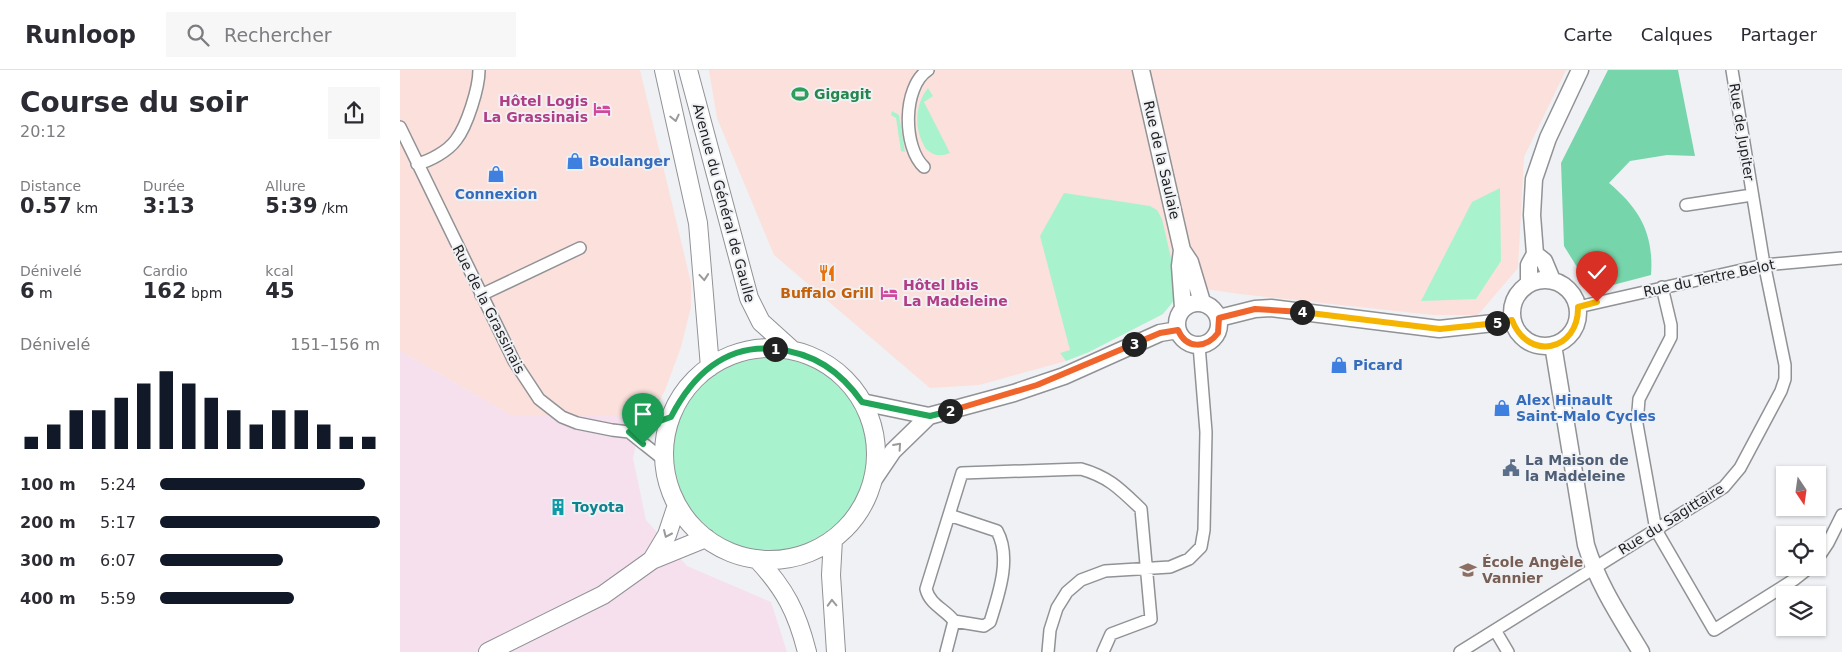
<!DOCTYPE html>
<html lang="fr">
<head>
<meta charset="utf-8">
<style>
	:root { --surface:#fff; --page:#f7f7f7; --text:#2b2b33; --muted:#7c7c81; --line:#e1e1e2; --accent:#111827 }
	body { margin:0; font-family:"DejaVu Sans",sans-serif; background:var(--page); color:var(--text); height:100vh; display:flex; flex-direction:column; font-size:19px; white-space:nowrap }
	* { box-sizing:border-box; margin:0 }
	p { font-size:16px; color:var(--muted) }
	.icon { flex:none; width:28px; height:28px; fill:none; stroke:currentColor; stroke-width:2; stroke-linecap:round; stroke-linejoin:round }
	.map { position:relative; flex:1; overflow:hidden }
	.drawer { display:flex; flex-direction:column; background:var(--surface); width:400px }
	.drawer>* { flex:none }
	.needle { width:32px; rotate:167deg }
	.tools { position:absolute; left:1376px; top:396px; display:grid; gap:10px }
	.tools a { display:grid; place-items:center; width:50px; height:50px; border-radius:0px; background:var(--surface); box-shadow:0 1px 4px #0004; font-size:25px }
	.pin { position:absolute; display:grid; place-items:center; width:42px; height:42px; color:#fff; margin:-51px -21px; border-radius:50% 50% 50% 0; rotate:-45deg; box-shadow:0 0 5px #0007 }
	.pin .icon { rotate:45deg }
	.km { position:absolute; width:25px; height:25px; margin:-12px; border-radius:50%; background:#222; color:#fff; font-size:14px; line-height:25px; text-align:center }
	.round { display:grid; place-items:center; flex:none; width:52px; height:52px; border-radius:0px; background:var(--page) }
	.headline { display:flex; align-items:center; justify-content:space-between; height:85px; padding:0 20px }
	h1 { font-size:28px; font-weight:700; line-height:38px }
	.stats { display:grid; grid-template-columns:repeat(3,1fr); gap:8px; height:85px; padding:5px 20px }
	.stats div { display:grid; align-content:center }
	.stats b { font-size:21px; font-weight:700 }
	.stats small { font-size:14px; font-weight:400 }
	.stats p { font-size:14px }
	.chart { height:140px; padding:10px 20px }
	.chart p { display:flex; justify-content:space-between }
	.chart svg { width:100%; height:90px; margin-top:5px; stroke:var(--accent); stroke-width:6 }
	ul { padding:0 20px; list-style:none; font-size:16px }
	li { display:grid; grid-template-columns:80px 60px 1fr; align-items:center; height:38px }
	li i { height:12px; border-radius:6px; background:var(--accent) }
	header { display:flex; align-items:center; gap:30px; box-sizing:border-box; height:70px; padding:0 25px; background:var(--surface); border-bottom:1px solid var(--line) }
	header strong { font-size:24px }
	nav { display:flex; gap:28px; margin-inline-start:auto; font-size:18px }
	.search { width:350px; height:45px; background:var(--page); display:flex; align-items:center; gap:12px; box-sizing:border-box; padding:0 18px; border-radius:0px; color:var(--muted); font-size:19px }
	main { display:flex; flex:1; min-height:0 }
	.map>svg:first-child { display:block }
	.commercial { fill:#fbe0dc }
	.industrial { fill:#f6e0ee }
	.green { fill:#a8f3ce }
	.forest { fill:#77d5ab }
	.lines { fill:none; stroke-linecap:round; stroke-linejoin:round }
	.street-casing { stroke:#909295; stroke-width:14 }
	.secondary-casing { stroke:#909295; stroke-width:19 }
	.primary-casing { stroke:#909295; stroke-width:20 }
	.street { stroke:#fff; stroke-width:11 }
	.secondary { stroke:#fff; stroke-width:16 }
	.primary { stroke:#fff; stroke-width:18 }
	.oneway { stroke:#9a9a9b }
	.split-1-casing { stroke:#fff; stroke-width:10 }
	.split-2-casing { stroke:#fff; stroke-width:10 }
	.split-3-casing { stroke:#fff; stroke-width:10 }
	.split-4-casing { stroke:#fff; stroke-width:10 }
	.split-5-casing { stroke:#fff; stroke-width:10 }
	.split-6-casing { stroke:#fff; stroke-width:10 }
	.split-1 { stroke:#22a559; stroke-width:6 }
	.split-2 { stroke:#22a559; stroke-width:6 }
	.split-3 { stroke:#f0652b; stroke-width:6 }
	.split-4 { stroke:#f0652b; stroke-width:6 }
	.split-5 { stroke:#f5b400; stroke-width:6 }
	.split-6 { stroke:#f5b400; stroke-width:6 }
	.labels { text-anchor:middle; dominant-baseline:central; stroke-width:4; stroke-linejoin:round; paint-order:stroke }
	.leisure-label { font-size:14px; font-weight:bold; fill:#27864d; stroke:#eff1f4; text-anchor:start }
	.hotel-label { font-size:14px; font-weight:bold; fill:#b23c85; stroke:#eff1f4; text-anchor:end }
	.street-label { font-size:14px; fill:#1e1f20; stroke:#eff1f4 }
	.shop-label { font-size:14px; font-weight:bold; fill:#366cbe; stroke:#eff1f4; text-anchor:start }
	.food-label { font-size:14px; font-weight:bold; fill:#c56008; stroke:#eff1f4 }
	.service-label { font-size:14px; font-weight:bold; fill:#4e5e75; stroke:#eff1f4; text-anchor:start }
	.culture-label { font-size:14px; font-weight:bold; fill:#0d838f; stroke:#eff1f4; text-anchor:start }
	.education-label { font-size:14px; font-weight:bold; fill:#785e54; stroke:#eff1f4; text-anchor:start }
</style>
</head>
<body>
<header>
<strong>Runloop</strong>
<div class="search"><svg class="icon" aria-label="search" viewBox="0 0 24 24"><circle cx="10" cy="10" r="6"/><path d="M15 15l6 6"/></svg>Rechercher</div>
<nav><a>Carte</a><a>Calques</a><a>Partager</a></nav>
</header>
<main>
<section class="drawer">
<div class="headline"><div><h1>Course du soir</h1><p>20:12</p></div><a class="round"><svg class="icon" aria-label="share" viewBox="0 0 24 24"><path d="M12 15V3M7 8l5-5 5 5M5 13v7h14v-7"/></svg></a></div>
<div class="stats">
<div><p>Distance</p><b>0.57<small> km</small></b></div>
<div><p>Durée</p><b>3:13</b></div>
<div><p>Allure</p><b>5:39<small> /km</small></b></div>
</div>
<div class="stats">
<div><p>Dénivelé</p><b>6<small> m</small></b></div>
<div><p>Cardio</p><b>162<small> bpm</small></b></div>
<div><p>kcal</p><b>45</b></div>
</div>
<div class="chart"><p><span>Dénivelé</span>151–156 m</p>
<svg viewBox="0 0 160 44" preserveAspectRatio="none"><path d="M5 44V38M15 44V32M25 44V25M35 44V25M45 44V19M55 44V12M65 44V6M75 44V12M85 44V19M95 44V25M105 44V32M115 44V25M125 44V25M135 44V32M145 44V38M155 44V38"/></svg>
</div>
<ul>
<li><b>100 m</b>5:24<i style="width:93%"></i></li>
<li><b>200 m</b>5:17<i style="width:100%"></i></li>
<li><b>300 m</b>6:07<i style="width:56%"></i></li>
<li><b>400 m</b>5:59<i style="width:61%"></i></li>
</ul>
</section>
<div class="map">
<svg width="1442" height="582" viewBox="0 0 1442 582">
	<rect width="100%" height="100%" fill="#eff1f4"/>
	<path class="commercial" d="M0 0H240L291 213V237L281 277 265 320 258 334 251 340 243 345H110L0 281Z
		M309 0H1166L1124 87 1118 198 1078 245H1033L840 224 806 219 776 226 763 244 689 282 666 291 579 315 530 318 374 185 317 48Z"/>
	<path class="industrial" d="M0 281 110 345H243L233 388 246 450 287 496 371 532 387 582H0Z"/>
	<path class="green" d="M528 18 533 26 524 32 550 83C540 87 534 86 526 79 514 60 514 36 528 18Z
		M492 41 499 45 505 82 501 81 496 48 491 45Z
		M1100 118 1101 191 1076 229 1021 231 1072 132Z
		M664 123 750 136 757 140 762 149 777 214 776 226 772 233 763 244 689 282 666 291 660 283 670 280 640 166Z
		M273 385a97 97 0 1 1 194 0a97 97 0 1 1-194 0Z"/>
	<path class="forest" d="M1208 0H1278L1295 86 1267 85 1230 91 1209 113C1240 139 1254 164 1251 205L1209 216 1185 210 1164 176 1161 93Z"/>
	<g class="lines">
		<g class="street-casing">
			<path id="street" d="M0 57 114 291 139 329 162 347 177 353 212 360 229 362 271 347
				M17 94C30 91 48 81 56 70 67 56 79 18 79 0
				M524 97C503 78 502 17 528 0
				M1286 135 1352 125
				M1262 217 1271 255V267L1239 329 1237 354 1256 460 1314 560 1395 509 1409 498
				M81 225 180 178
				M1178 237 1364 195 1442 188
				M229 362 264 390
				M549 445 597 461C612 488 598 526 590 552L584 556 554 551
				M1418 488 1428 473 1442 445
				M1095 560 1108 582
				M546 582 554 551C545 539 530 535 526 519L562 403 681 399C709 407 720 419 741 439L751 549 711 564 703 582
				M648 582 650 560 657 538 667 522 681 510 705 501 770 497 789 489 801 477 804 460 806 362 799 275
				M1060 582 1324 417 1340 398 1381 321 1385 309V295L1363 188 1332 0"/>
		</g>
		<g class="secondary-casing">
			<path id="secondary" d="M741 0 782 180 780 196 783 238
				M782 180 790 192 802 232
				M1135 184 1144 191 1152 210
				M1112 243a33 33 0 1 1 66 0a33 33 0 1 1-66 0Z
				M1129 213V195L1135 184 1132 145 1134 109 1148 68 1180 0
				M777 254a21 21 0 1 1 42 0a21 21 0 1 1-42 0Z
				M819 248 855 239 871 238 1039 259 1112 251
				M1153 275 1186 475C1198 514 1220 547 1241 582
				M462 332 529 346 614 323 664 306 760 263 778 260
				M472 412 493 381 529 346"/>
		</g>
		<g class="primary-casing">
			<path id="primary" d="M264 0 298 153 310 297
				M288 0 349 228 361 252 392 280
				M264 384a106 106 0 1 1 212 0a106 106 0 1 1-212 0Z
				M433 469 431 505 436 582
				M357 489C385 519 397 542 407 582
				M252 490 267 465 277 435
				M88 582 203 525 252 490 306 468"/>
		</g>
		<use href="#street" class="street"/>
		<use href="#secondary" class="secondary"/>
		<use href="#primary" class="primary"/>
	</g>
	<defs><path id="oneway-chevron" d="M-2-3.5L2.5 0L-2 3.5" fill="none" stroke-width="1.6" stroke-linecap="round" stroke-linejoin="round" transform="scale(1.25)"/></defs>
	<g class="oneway">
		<use href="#oneway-chevron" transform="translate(275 48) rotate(77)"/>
		<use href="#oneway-chevron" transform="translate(304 207) rotate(85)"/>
		<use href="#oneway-chevron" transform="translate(498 376) rotate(-48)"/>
		<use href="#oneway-chevron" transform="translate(267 464) rotate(114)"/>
		<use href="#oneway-chevron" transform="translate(432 533) rotate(-92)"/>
	</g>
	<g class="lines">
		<g class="split-1-casing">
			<path id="split-1" d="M243 374 229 362 271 347C292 306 325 274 375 279"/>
		</g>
		<g class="split-2-casing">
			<path id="split-2" d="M375 279C414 283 440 301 462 332L530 346 550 341"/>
		</g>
		<g class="split-3-casing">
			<path id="split-3" d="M550 341 637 315 734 274"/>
		</g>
		<g class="split-4-casing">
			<path id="split-4" d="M734 274 760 263 778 260C786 279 806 279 818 263L819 248 855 239 902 242"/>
		</g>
		<g class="split-5-casing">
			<path id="split-5" d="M902 242 1040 259 1097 253"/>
		</g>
		<g class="split-6-casing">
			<path id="split-6" d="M1097 253 1112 250C1128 292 1179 281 1178 237L1197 232"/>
		</g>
		<use href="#split-1" class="split-1"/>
		<use href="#split-2" class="split-2"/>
		<use href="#split-3" class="split-3"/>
		<use href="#split-4" class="split-4"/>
		<use href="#split-5" class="split-5"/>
		<use href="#split-6" class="split-6"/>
	</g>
	<defs>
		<g id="stadium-bare" transform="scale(1.35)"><path d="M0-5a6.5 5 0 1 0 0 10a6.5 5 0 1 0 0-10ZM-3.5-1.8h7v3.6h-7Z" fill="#2e9e5b" stroke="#eff1f4" stroke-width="2.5" paint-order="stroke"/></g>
		<g id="hotel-bare" transform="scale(1.35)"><path d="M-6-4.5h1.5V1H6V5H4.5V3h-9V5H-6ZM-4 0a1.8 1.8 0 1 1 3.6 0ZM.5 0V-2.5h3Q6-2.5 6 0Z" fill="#d1479c" stroke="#eff1f4" stroke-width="2.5" paint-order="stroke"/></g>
		<g id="shop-bare" transform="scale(1.35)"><path d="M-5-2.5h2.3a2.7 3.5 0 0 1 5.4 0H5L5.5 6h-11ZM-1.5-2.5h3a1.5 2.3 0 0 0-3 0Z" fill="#3f7fe0" stroke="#eff1f4" stroke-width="2.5" paint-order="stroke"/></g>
		<g id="restaurant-bare" transform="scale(1.35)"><path d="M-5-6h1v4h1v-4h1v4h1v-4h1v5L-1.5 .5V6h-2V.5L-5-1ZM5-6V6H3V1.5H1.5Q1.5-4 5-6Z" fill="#e8710a" stroke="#eff1f4" stroke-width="2.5" paint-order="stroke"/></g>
		<g id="civic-bare" transform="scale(1.35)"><path d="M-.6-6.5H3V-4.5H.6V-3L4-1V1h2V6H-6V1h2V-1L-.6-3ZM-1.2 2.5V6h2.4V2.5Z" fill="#5c6f8a" stroke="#eff1f4" stroke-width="2.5" paint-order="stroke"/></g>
		<g id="building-bare" transform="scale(1.35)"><path d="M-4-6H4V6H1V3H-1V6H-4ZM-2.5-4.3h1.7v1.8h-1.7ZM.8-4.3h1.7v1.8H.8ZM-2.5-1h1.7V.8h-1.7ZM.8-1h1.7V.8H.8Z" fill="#0f9aa8" stroke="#eff1f4" stroke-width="2.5" paint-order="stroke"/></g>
		<g id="school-bare" transform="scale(1.35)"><path d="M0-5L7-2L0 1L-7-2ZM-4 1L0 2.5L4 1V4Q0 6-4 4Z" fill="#8d6e63" stroke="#eff1f4" stroke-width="2.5" paint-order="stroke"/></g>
	</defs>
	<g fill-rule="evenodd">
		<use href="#stadium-bare" x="400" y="24"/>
		<use href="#hotel-bare" x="202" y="39"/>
		<use href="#shop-bare" x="175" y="91"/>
		<use href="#shop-bare" x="96" y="104"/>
		<use href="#restaurant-bare" x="427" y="203"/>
		<use href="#hotel-bare" x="489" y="223"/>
		<use href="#shop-bare" x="939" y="295"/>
		<use href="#shop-bare" x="1102" y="338"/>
		<use href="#civic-bare" x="1111" y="398"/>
		<use href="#building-bare" x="158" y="437"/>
		<use href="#school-bare" x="1068" y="500"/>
	</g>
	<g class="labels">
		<g class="leisure-label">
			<text x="414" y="24">Gigagit</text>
		</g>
		<g class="hotel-label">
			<text x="188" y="31">Hôtel Logis<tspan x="188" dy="16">La Grassinais</tspan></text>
			<text x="503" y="215" text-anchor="start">Hôtel Ibis<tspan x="503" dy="16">La Madeleine</tspan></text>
		</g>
		<g class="street-label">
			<text transform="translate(1342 62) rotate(81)">Rue de Jupiter</text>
			<text transform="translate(762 90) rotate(77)">Rue de la Saulaie</text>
			<text transform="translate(324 133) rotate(75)">Avenue du Général de Gaulle</text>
			<text transform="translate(1309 208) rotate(-12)">Rue du Tertre Belot</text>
			<text transform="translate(89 239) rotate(63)">Rue de la Grassinais</text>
			<text transform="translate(1271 449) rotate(-32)">Rue du Sagittaire</text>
		</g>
		<g class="shop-label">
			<text x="189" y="91">Boulanger</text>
			<text x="96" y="124" text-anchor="middle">Connexion</text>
			<text x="953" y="295">Picard</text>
			<text x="1116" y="330">Alex Hinault<tspan x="1116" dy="16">Saint-Malo Cycles</tspan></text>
		</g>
		<g class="food-label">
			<text x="427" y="223">Buffalo Grill</text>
		</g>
		<g class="service-label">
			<text x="1125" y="390">La Maison de<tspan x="1125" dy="16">la Madeleine</tspan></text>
		</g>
		<g class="culture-label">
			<text x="172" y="437">Toyota</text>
		</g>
		<g class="education-label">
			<text x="1082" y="492">École Angèle<tspan x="1082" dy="16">Vannier</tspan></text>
		</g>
	</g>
</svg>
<div class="tools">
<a><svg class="needle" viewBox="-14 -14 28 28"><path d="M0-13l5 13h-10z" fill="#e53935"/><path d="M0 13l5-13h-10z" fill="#7c7c81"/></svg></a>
<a><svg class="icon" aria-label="locate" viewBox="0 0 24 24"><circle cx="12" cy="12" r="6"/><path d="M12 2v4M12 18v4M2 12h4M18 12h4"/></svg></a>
<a><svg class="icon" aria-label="layers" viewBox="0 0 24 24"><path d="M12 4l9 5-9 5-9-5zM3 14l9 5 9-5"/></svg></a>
</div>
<div class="pin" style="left:243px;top:374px;background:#1e9e55"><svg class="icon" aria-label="arrive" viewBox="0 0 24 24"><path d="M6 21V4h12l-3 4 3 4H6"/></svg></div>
<div class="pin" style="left:1197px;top:232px;background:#d93025"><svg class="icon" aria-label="check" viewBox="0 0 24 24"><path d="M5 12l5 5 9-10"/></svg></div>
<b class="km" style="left:375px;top:279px">1</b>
<b class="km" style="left:550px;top:341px">2</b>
<b class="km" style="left:734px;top:274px">3</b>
<b class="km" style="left:902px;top:242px">4</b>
<b class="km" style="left:1097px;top:253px">5</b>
</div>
</main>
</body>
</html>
